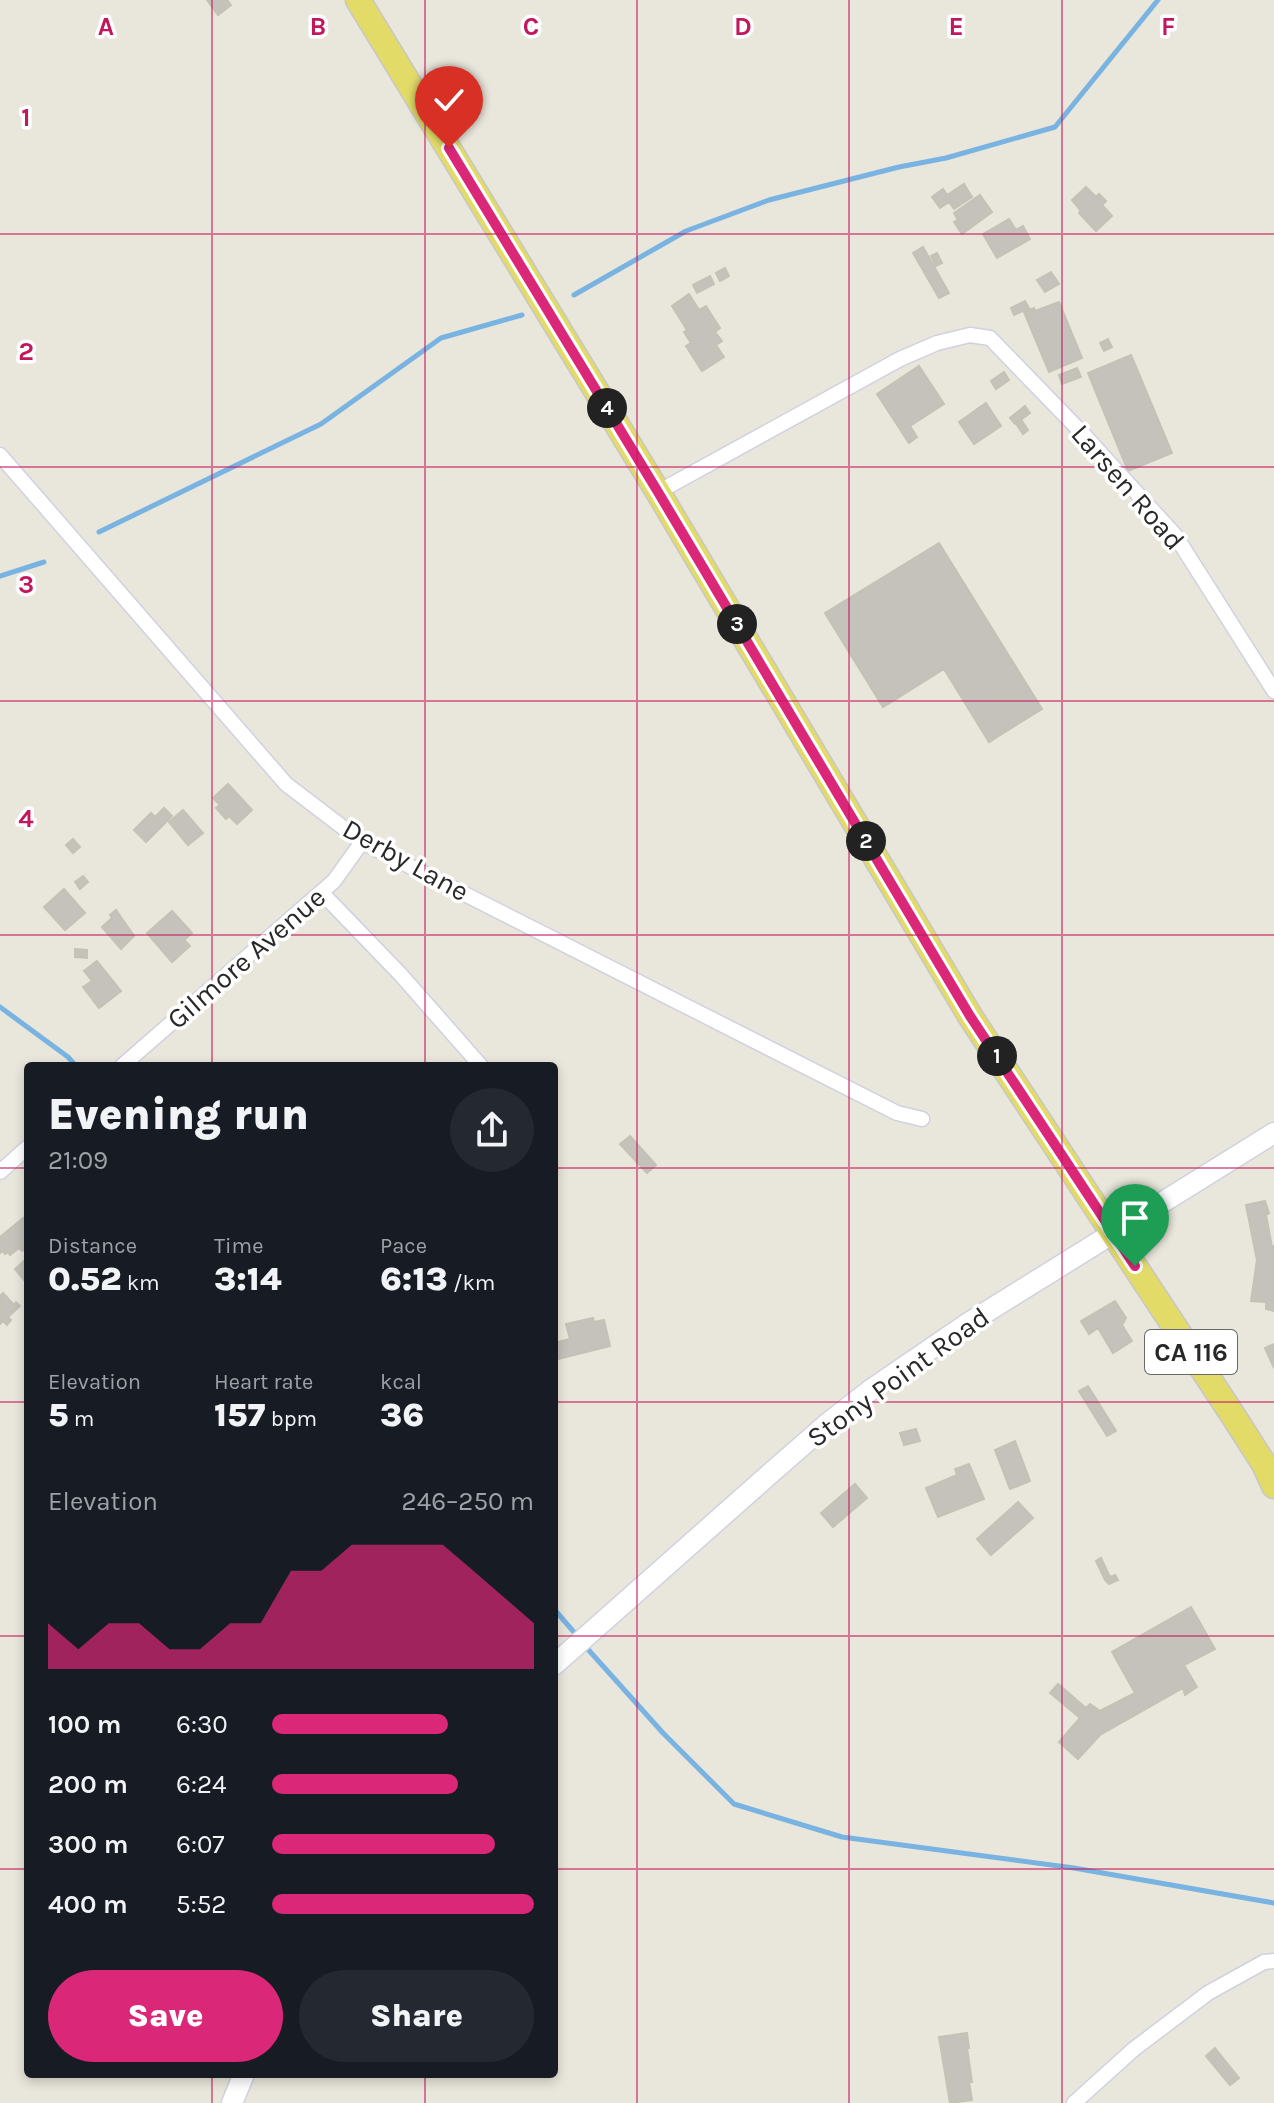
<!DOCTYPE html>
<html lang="en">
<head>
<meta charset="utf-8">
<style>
	:root { --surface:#171b24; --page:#242831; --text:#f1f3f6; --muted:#9ea1a6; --accent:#db2777 }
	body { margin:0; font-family:Karla,sans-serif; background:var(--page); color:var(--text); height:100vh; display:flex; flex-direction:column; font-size:30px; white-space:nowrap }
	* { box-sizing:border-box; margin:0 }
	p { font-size:26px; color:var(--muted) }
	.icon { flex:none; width:44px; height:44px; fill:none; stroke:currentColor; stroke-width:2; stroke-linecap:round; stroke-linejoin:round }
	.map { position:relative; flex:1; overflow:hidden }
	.drawer { position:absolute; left:24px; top:1062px; width:534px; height:1016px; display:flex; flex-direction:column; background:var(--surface); border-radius:8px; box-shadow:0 4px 12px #0003 }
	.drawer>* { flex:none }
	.pin { position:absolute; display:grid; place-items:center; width:68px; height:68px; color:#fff; margin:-82px -34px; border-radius:50% 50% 50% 0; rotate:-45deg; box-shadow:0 0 8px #0007 }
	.pin .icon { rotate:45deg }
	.km { position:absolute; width:40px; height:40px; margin:-20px; border-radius:50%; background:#222; color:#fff; font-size:22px; line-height:40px; text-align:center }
	.round { display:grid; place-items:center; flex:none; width:84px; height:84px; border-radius:42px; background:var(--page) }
	.head { display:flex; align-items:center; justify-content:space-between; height:136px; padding:0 24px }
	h1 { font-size:44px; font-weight:800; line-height:60px }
	.metrics { display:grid; grid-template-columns:repeat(3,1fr); gap:12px; height:136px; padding:8px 24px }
	.metrics div { display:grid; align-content:center }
	.metrics b { font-size:34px; font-weight:800 }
	.metrics small { font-size:22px; font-weight:400 }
	.metrics p { font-size:22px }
	.chart { height:224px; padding:16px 24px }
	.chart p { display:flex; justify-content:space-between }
	.chart svg { width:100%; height:144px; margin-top:8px; fill:var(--accent); opacity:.7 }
	.button { display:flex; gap:16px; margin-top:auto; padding:16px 24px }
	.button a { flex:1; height:92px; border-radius:48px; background:var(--accent); color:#fff; font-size:32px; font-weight:800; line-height:92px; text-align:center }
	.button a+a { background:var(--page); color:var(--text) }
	ul { padding:0 24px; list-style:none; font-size:26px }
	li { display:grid; grid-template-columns:128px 96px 1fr; align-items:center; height:60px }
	li i { height:20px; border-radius:10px; background:var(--accent) }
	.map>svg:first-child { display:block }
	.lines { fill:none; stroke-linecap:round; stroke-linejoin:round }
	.stream { stroke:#78b3e2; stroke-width:5 }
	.building { fill:#c5c2bb; stroke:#c4c2b5; stroke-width:2 }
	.minor-casing { stroke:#d1d1e0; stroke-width:17 }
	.secondary-casing { stroke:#d1d1e0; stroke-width:23 }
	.primary-casing { stroke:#c7c7c7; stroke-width:27 }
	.minor { stroke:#fff; stroke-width:14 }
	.secondary { stroke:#fff; stroke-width:20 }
	.primary { stroke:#e2db68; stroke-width:24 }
	.route-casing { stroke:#fff; stroke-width:16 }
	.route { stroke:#db2777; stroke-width:10 }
	.grid { fill:none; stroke:#c2185b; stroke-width:2; stroke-opacity:0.55 }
	.labels { text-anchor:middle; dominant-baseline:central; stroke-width:7; stroke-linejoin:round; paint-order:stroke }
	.shield { fill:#fff; stroke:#686868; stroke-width:2 }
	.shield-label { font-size:26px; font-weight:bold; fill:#282828 }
	.street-label { font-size:28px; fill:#282828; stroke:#fff }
	.grid-label { font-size:26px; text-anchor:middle; font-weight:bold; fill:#c2185b; stroke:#fff; stroke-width:7; stroke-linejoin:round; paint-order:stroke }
</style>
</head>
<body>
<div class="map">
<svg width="1274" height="2103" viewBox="0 0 1274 2103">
	<rect width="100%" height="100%" fill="#e9e6db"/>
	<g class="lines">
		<path class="stream" d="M574 295 686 231 769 200 899 167 946 158 1055 127 1158 0
			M99 532 321 424 441 338 522 315
			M0 576 44 562
			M0 1007 68 1057 76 1066
			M554 1609 579 1638
			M585 1646 663 1733 734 1804 842 1837 1074 1868 1274 1903"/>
	</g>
	<path class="building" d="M207 0H227L231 5 218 15Z
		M964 184 972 197 954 209 949 202 940 208 932 197 943 189 947 195Z
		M1086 187 1096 197 1099 194 1106 201 1102 205 1112 216 1096 231 1079 213 1081 211 1072 200Z
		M980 195 992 212 962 234 954 222 958 220 954 213Z
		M1009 219 1016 230 1023 226 1030 239 997 258 983 234Z
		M923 247 949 293 939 298 913 253Z
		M937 253 942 263 936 266 931 256Z
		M725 268 729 276 720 281 716 273Z
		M1051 272 1059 284 1045 292 1037 280Z
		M710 276 714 284 697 293 693 285Z
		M689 294 699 310 706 306 720 328 715 332 722 341 716 345 724 357 702 371 686 346 691 343 684 332 687 330 672 306Z
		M1025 301 1029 308 1014 315 1011 308Z
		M1059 302 1082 358 1049 372 1024 312 1034 308 1035 311Z
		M1108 339 1112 347 1104 351 1100 343Z
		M1131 355 1172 453 1128 471 1088 373Z
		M919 366 944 404 910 426 917 437 909 443 877 394Z
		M1077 368 1081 377 1062 384 1059 375Z
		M1004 372 1009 380 996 389 991 381Z
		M986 403 1001 426 974 444 959 422Z
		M1025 406 1030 413 1015 424 1010 418Z
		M1022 421 1028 430 1023 434 1017 425Z
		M939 543 1042 709 989 742 944 669 883 707 825 613Z
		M228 784 252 810 237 824 229 816 226 819 216 808 220 805 213 798Z
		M164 808 172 816 146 842 134 830 151 813 155 817Z
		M183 810 203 833 188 845 169 822Z
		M73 839 80 847 73 853 66 845Z
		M83 876 88 882 80 889 75 882Z
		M64 889 85 913 65 930 44 907Z
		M116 910 134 936 121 949 102 927 112 918 110 915Z
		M172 911 192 933 184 940 190 946 172 962 147 933Z
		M75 949 87 950V958L75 957Z
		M97 961 121 991 99 1008 83 987 92 981 84 971Z
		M630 1136 656 1165 647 1173 620 1144Z
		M1265 1201 1269 1213 1266 1215 1272 1247 1274 1246V1311L1266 1309V1302L1251 1301 1257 1260 1246 1205Z
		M28 1214V1246L22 1251 19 1248 10 1255 8 1252 5 1254 3 1251 0 1253V1237Z
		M24 1261 28 1266V1276L24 1280 15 1269Z
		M3 1293 14 1305 16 1302 20 1306 8 1317 11 1320 7 1325 3 1321 0 1324V1296Z
		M1115 1301 1126 1318 1122 1325 1132 1341 1113 1353 1098 1328 1089 1334 1081 1321Z
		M593 1318 594 1322 604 1320 610 1346 554 1360V1343L570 1339 566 1324Z
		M1274 1344V1368L1265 1348Z
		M1088 1386 1116 1431 1107 1436 1079 1391Z
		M916 1429 920 1441 904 1445 900 1433Z
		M1015 1441 1030 1481 1010 1489 995 1450Z
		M969 1464 984 1499 938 1517 926 1488 957 1475 955 1469Z
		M855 1484 867 1498 833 1527 821 1513Z
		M1018 1502 1033 1518 991 1555 977 1539Z
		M1101 1558 1110 1577 1115 1575 1118 1580 1109 1584 1105 1580 1096 1561Z
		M1191 1607 1215 1649 1184 1665 1197 1687 1185 1695 1183 1688 1100 1735 1078 1759 1059 1742 1080 1718 1050 1693 1058 1684 1086 1708 1090 1704 1100 1711 1135 1693 1112 1652Z
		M967 2033 969 2048H967L972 2082H969L972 2100 950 2103 939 2037Z
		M1215 2048 1239 2078 1230 2085 1206 2056Z"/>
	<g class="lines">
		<g class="minor-casing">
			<path id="minor" d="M0 455 286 784 362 842 897 1113 922 1119
				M658 492 900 359 937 343 970 335 990 338 1084 435 1175 535 1274 691
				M321 892 401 975 481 1066
				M122 1066 334 881 362 842
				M0 1172 28 1147
				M1074 2103 1134 2049 1208 1993 1264 1962 1274 1961"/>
		</g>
		<g class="secondary-casing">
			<path id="secondary" d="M554 1665 772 1472 827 1424 872 1389 967 1324 1274 1133
				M232 2103 244 2074"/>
		</g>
		<g class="primary-casing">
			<path id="primary" d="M358 0 658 492 970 1016 1234 1417 1264 1464 1274 1486"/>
		</g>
		<use href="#minor" class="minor"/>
		<use href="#secondary" class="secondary"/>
		<use href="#primary" class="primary"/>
	</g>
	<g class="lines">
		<g class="route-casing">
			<path id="route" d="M449 148 658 492 970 1016 1135 1266"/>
		</g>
		<use href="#route" class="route"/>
	</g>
	<path class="grid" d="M212 0V1066M425 0V1066M637 0V2103M849 0V2103M1062 0V2103M0 234H1274M0 467H1274M0 701H1274M0 935H1274M0 1168H28M554 1168H1274M0 1402H28M554 1402H1274M0 1636H28M554 1636H1274M0 1869H28M554 1869H1274M212 2074V2103M425 2074V2103"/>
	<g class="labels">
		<rect class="shield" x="1145" y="1330" width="92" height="44" rx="6"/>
		<g class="shield-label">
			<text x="1191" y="1352">CA 116</text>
		</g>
		<g class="street-label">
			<text transform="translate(1128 487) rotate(49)">Larsen Road</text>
			<text transform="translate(406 860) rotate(29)">Derby Lane</text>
			<text transform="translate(246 958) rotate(-41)">Gilmore Avenue</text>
			<text transform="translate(898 1377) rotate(-36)">Stony Point Road</text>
		</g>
	</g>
	<g class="grid-label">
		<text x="106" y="35">A</text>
		<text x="318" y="35">B</text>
		<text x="531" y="35">C</text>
		<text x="743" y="35">D</text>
		<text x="956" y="35">E</text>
		<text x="1168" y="35">F</text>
		<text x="26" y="126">1</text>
		<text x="26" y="360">2</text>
		<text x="26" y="593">3</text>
		<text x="26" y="827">4</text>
	</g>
</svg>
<div class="pin" style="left:1135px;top:1266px;background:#1e9e55"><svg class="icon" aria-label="arrive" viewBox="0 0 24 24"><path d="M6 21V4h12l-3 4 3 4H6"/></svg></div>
<div class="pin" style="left:449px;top:148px;background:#d93025"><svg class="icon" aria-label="check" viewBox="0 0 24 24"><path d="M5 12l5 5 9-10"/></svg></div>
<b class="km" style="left:997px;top:1056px">1</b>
<b class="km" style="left:866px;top:841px">2</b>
<b class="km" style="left:737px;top:624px">3</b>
<b class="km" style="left:607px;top:408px">4</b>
<section class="drawer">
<div class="head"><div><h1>Evening run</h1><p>21:09</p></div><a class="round"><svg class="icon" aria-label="share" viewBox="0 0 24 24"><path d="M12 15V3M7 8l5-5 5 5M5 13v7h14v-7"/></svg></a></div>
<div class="metrics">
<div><p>Distance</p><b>0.52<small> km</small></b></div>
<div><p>Time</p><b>3:14</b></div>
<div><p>Pace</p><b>6:13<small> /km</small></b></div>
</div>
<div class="metrics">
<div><p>Elevation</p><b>5<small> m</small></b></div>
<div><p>Heart rate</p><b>157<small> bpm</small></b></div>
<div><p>kcal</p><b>36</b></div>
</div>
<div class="chart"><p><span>Elevation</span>246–250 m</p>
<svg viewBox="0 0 160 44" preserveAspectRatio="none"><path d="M0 44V30L10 38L20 30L30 30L40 38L50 38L60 30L70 30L80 14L90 14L100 6L110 6L120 6L130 6L140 14L150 22L160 30V44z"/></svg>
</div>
<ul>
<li><b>100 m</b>6:30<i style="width:67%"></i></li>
<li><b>200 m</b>6:24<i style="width:71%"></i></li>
<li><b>300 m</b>6:07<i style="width:85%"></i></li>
<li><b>400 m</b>5:52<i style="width:100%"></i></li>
</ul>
<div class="button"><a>Save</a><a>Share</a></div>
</section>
</div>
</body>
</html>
